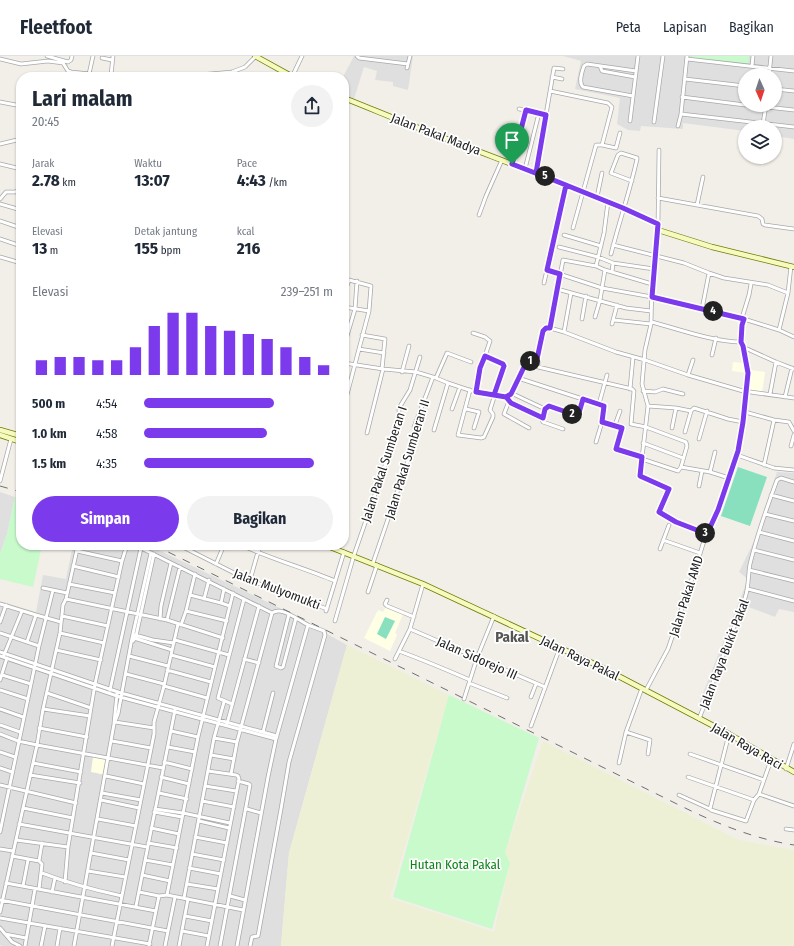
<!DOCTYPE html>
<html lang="id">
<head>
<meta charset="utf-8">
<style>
	:root { --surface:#fff; --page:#f2f2f3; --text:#1f2937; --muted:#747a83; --line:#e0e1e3; --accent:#7c3aed }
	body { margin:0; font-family:"Fira Sans Condensed",sans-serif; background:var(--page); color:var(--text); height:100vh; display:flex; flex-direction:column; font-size:15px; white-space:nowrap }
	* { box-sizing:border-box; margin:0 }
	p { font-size:13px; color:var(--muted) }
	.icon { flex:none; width:22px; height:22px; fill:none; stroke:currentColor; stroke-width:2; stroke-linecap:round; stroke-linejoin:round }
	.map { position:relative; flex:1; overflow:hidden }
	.side { position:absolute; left:16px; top:16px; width:333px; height:478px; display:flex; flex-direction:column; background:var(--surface); border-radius:16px; box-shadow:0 1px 3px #0004 }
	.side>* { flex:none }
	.needle { width:26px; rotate:177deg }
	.buttons { position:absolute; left:738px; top:12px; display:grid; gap:8px }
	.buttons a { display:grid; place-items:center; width:44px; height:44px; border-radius:50%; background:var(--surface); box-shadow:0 1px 3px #0004; font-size:20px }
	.pin { position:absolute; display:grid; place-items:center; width:34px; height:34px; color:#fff; margin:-41px -17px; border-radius:50% 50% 50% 0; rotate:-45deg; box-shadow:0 0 4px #0007 }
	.pin .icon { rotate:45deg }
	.km { position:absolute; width:20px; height:20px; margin:-10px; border-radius:50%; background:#222; color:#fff; font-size:11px; line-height:20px; text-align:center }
	.round { display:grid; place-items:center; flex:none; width:42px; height:42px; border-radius:21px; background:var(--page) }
	.summary { display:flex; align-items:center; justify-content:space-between; height:68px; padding:0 16px }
	h1 { font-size:22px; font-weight:700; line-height:30px }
	.metrics { display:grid; grid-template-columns:repeat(3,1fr); gap:6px; height:68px; padding:4px 16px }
	.metrics div { display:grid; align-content:center }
	.metrics b { font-size:17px; font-weight:700 }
	.metrics small { font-size:11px; font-weight:400 }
	.metrics p { font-size:11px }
	.chart { height:112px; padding:8px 16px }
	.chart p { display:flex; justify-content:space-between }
	.chart svg { width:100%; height:72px; margin-top:4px; stroke:var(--accent); stroke-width:6 }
	.action { display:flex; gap:8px; margin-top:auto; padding:8px 16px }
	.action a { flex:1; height:46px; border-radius:24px; background:var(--accent); color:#fff; font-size:16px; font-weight:700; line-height:46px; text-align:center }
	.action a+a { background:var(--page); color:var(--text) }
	ul { padding:0 16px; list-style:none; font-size:13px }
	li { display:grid; grid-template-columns:64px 48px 1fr; align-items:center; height:30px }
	li i { height:10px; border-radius:5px; background:var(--accent) }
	header { display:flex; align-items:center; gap:24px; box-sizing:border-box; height:56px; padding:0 20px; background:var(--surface); border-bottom:1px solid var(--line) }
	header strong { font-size:19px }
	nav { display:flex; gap:22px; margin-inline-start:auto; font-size:14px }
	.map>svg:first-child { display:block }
	.residential { fill:#e0dfdf; fill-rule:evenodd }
	.education { fill:#ffffe5 }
	.farmland { fill:#eef0d5 }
	.park { fill:#c8facc }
	.pitch { fill:#88e0be }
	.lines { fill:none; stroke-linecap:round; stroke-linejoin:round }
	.street-casing { stroke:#a9a9a9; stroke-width:4.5 }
	.secondary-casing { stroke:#707d05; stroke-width:6 }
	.street { stroke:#fff; stroke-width:3 }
	.secondary { stroke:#f7fabf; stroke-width:4.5 }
	.rail { stroke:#707070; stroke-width:1; stroke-dasharray:8 8; stroke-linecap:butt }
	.route-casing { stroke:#fff; stroke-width:8 }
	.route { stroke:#7c3aed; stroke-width:5 }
	.labels { text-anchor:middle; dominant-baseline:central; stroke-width:3.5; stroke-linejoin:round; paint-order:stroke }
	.street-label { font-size:13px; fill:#222; stroke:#fff }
	.park-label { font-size:13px; fill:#0c8416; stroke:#fff }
	.quarter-label { font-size:15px; font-weight:bold; fill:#555; stroke:#fff }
</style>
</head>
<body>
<header>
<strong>Fleetfoot</strong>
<nav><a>Peta</a><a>Lapisan</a><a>Bagikan</a></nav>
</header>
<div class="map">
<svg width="794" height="890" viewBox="0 0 794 890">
	<rect width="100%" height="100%" fill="#f2efe9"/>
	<path class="residential" d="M354 0H413L408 34 393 30V26L375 24 377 15 364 11 354 43 344 40V19Z
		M563 0H794V83L775 80V71H745V75L683 67V73L641 70 640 75 628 74 617 68 620 42 575 33 581 5ZM745 19H775V49H745Z
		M777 416 794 417V556L779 553 775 561 746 550 705 654 698 650 748 523 739 516 756 481Z
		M0 436 15 441 7 478 0 498Z
		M73 489H148L284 554 347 589 289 797 281 890H2L0 889V545L36 556 43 519 66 523Z"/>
	<path class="education" d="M733 306 745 307 747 317 732 315Z
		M750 314 765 316 762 337 750 336Z
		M386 551 403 558 395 577 397 579 390 595 364 582 378 554 383 556Z
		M93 701 108 704 106 719 91 716Z"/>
	<path class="farmland" d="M347 589 449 639 390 842 494 876 510 807 505 797 543 685 739 784 794 794V890H281L289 797Z"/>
	<path class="park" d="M692 0H749L748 9 692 2Z
		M15 441 21 443V489H42L33 531 0 523V498L7 478Z
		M449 639 539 682 505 797 510 807 492 873 393 841Z"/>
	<path class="pitch" d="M738 411 767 421 750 470 721 460Z
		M385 561 395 565 386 583 377 578Z"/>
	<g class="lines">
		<g class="street-casing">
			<path id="street" d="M47 0 68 6 71 4 72 0
				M357 0 359 2 408 8
				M102 2 112 4
				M0 3 21 8 48 5 63 7 68 15 71 16 110 20 111 19 113 0
				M687 3 794 15
				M600 10 602 15 635 21
				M752 10 753 0
				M407 12 410 0
				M89 18 93 0
				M769 19 771 0
				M177 21 232 16 245 11 256 0
				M292 21 302 0
				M552 21 562 23
				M685 23 745 30
				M775 33 794 35
				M550 35 608 47 612 51 602 89H596L573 172
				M633 40 583 31C578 26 582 16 584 10L587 8 636 15
				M682 41 745 49
				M0 46 16 49 21 48
				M749 49 794 54
				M519 53 526 54
				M681 58 794 71
				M630 65 638 0
				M654 66 663 0
				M763 68 766 49
				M678 70 681 58 687 0
				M0 88 21 83
				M602 89 616 92 620 77
				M512 107 526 54 546 59
				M0 108 21 113
				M525 113 539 57
				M536 117 554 12 563 13
				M597 141 602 117
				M658 142 758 160 762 163 763 168 765 169 794 173
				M0 143 6 136H15L21 133
				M0 148 21 154
				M697 149 703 121
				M479 159 486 140 502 104
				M0 165 21 172
				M658 168 659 94
				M658 174 652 228 651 268 645 294 642 328 648 350 640 419 641 421 669 433 659 455 660 456 676 466 707 478
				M564 179 601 190
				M0 183 21 190
				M613 189 684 207 709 217 724 222 768 229 788 237
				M559 191 598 201 613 207
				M611 198C619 166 630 135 637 103V102L621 97 618 99 611 117 632 125
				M0 201 21 207
				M596 210 604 177 608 146
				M547 214 602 232 652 241 744 263 779 274 794 281
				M612 216 613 207 654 213
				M544 227 566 129
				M557 233 626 252 651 255
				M344 238 349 224 371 230 369 255 344 350
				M344 251 369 255
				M702 253 709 217
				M595 261 600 244 605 214
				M742 262 749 239 751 228
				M582 263 586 240
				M614 264 651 268
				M652 266C678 273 714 286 741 286
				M612 268 617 249
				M550 272 563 204 596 210 605 214 652 228
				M779 274 788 237 791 210
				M564 276 571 237
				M473 277 485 281 490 285 481 312 475 336
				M362 279 385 283 382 313
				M344 290 355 253 357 225
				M743 291 776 306 794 313
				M359 293 384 297
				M712 299 716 282
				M344 307 383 313 416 316 436 322 448 327 475 336 506 341
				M402 316 409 290
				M688 319 693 304
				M436 322 447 297 471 306
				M518 322 604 350 602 366 596 386
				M630 333 633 301
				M470 334 458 379 481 382 484 381 493 361V358L490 354 504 310 503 307 485 300
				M643 335 655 336 663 333 683 338
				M511 337 545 353 547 350H551L578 360 583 343
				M511 338 526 307 538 301
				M770 338 776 306
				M785 341 792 312
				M508 344 511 347 543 362
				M509 345 504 358 529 372
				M599 348 607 319
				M648 350 676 352 691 355 694 352 728 363 743 366
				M452 353 460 331
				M466 353 479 356 474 372
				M545 353 542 364 543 366 563 373
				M745 356 774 364 789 366 794 375
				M602 366 615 369 620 355
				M616 369 621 371 622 373 616 393 642 401
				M672 372 676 352
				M434 374 448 327
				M685 376 691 355
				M367 377 383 313
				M699 383 707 355
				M643 387 683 402
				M791 390 794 379
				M737 399 774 412 794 414
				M642 403 678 415 681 411
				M764 409 774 364
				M710 416 715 396
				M729 422 710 416 681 411 687 390 686 386 646 371 631 368 634 335 632 333 538 311V301L544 273 550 272 564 276 616 296 645 304 688 319 743 335 794 342
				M0 425 11 383
				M699 430 702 415
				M771 439 794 445
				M765 458 794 465
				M759 476 794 485
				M663 484 700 497
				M135 489 272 557
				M179 489 244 522 327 553
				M241 489C271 503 304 512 335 525
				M660 493 669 469
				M754 494 794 504
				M77 495 122 505
				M373 507 418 375 414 371 433 321
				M216 508 224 489
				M73 510 119 521
				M749 514 794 525
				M250 524 260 489
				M69 528 115 537
				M43 532 67 537
				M224 533 221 547 230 550
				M748 533 794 545
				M368 536 377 509
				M190 539 221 547
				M66 543 167 564 223 582
				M204 543 209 524
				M387 544 385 548 387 550 414 561
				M0 548 36 559 61 566
				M186 555 227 565
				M326 555 344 496
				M272 557C280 552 289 558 296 562L283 611 281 612 276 610 289 558
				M62 560 108 570
				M160 563 161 550 171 507
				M167 564 180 511
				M335 565 354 499 390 395 399 360V352L410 334 420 301
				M0 566 6 549
				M181 569 186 555 195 518
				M410 573 545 631
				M0 577 39 590
				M60 577 104 587
				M135 579 153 584 174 587
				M134 582 172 594
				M175 584 229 599
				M133 585 136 580 154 498
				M27 586 36 559
				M56 594 101 604
				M399 595C423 604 447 614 470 624
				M0 596 121 637 277 680
				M4 599 22 555
				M171 599 215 611
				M0 600 120 641 276 683
				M129 600 168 610
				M244 603 259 607
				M395 603 410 573 423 528
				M167 614 211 626
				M126 618 164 628
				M2 619 31 628
				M0 624 7 602
				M469 627 507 642
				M164 630 207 642
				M642 632 626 676 650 684 648 698
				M0 634 28 643
				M110 634 141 492
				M646 634 668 593 696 511 703 488 718 454 738 395 745 356 748 317 743 291 741 286 742 269 744 263
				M47 637 91 652
				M531 641 536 628
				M464 643 477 602 494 560
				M232 648 218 642 244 543
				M0 653 23 661
				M43 653 90 660
				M699 663 745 542C749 530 748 519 750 508 757 479 767 451 777 424L781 422 794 426
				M115 666 154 672
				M114 667 117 638
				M227 668 259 550
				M0 669 20 676
				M531 670 560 591
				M39 672 87 681
				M171 675 198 681
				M263 676 273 637
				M0 678 18 685 37 689 163 712
				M729 678 710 753 711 754 746 765 754 744 759 738 771 704
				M214 682 237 686
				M112 685 151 692
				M168 691 195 696
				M0 696 15 701
				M690 698 764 724
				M211 699 234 703
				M164 706 192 713
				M33 707 81 716
				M619 707 626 676
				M0 712 12 716
				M786 713 794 688
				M231 718 237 686 272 557
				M30 719 80 727
				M106 720 144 728
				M161 721 189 728
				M688 721 754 744
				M0 729 76 747
				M205 730 236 735
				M102 737 141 744
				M159 737 187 743
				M759 738 794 750
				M679 739 710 753
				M101 744 139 752
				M202 745 234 751
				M23 752 73 762
				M155 753 183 757 230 767
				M247 753 261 757
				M154 756 182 761
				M98 763 136 770
				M199 765 229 772
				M19 768 147 791
				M151 772 179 778
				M786 773 794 774
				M0 776 39 590 53 534
				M195 781 227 787
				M16 784 68 791
				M148 787 177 792
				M0 793 13 795
				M91 797 129 804
				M192 798 224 804
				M12 800 39 805
				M145 804 173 809
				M189 812 221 818
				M88 815 125 821
				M42 817C68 827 94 834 122 840
				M142 819 170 825
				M65 826 68 791 95 628 122 505 127 489
				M6 827 156 855
				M187 828 218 833
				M23 830 28 804
				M39 833 42 808 39 805 42 787
				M52 836 55 822
				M139 836 159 840 167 839 243 854
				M167 839 198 681 233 537
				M230 840 245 844
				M184 842 214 682 224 646
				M0 844 168 875
				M136 850 175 654
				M0 856 37 689 43 653 60 577 63 549 66 543 78 489
				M185 860 212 865
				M0 862 150 888
				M0 872 12 886 20 890
				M182 875 209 880
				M5 878 26 882
				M149 889 159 840
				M25 890 35 833
				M41 890 45 870
				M57 890 60 872
				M74 890 114 668 118 658 132 582 151 497
				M112 890 154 678V666L164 630 178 568
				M165 890 175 841
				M179 890 188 843
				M207 890 239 723 238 720 236 719 208 715
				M220 890 250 729 249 728 238 725
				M237 890 268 721 276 683 308 569 296 562
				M250 890 252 881 258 880 281 753 289 706 325 579 324 575 308 569"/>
		</g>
		<g class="secondary-casing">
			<path id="secondary" d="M255 0 293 21
				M344 42C372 53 400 65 429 76 505 106 583 134 658 168V174L712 191 794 211
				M0 374 21 380
				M0 379 21 386
				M325 489 423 528 603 612 729 678 794 716"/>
		</g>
		<use href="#street" class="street"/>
		<use href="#secondary" class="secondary"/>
		<path class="rail" d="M0 430 21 436
			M154 489 683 751C718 768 755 783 794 789"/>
	</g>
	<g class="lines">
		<g class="route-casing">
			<path id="route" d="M512 108 566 129 547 214 560 218 550 272H546L543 275 537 303 526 307 511 338 506 341 494 339 504 310 503 308 485 300 480 312 476 336 506 341 511 347 543 362 545 353 549 350 578 360 583 343 604 350 602 366 622 372 616 393 642 401 640 420 669 433 659 456 676 466 707 478 718 454 738 395 743 366 748 317 743 290 741 286 742 269 744 263 652 241 658 168 623 152 536 117 546 59 526 54 512 108"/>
		</g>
		<use href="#route" class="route"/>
	</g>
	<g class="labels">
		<g class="street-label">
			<text transform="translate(436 78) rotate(21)">Jalan Pakal Madya</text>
			<text transform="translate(407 403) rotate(-73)">Jalan Pakal Sumberan II</text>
			<text transform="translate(384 408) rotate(-72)">Jalan Pakal Sumberan I</text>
			<text transform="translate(277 533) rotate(21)">Jalan Mulyomukti</text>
			<text transform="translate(686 540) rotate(-72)">Jalan Pakal AMD</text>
			<text transform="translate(724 598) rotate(-69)">Jalan Raya Bukit Pakal</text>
			<text transform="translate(477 602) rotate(24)">Jalan Sidorejo III</text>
			<text transform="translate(580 602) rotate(26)">Jalan Raya Pakal</text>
			<text transform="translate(747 690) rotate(30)">Jalan Raya Raci</text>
		</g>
		<g class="park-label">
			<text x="455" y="808">Hutan Kota Pakal</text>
		</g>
		<g class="quarter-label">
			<text x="512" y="581">Pakal</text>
		</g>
	</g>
</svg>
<div class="buttons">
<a><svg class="needle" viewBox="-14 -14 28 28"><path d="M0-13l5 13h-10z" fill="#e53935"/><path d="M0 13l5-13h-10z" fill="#747a83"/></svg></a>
<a><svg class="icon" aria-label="layers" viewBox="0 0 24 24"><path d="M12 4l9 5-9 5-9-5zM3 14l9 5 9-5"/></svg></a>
</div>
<div class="pin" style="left:512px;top:108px;background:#1e9e55"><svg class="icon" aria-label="arrive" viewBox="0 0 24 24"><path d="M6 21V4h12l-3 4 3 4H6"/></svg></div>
<b class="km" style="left:530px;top:305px">1</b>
<b class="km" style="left:572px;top:358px">2</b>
<b class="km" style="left:705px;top:477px">3</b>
<b class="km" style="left:713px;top:255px">4</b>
<b class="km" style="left:545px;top:120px">5</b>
<section class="side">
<div class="summary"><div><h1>Lari malam</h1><p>20:45</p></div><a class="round"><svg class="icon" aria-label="share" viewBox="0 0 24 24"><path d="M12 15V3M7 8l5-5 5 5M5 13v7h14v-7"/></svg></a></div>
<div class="metrics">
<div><p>Jarak</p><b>2.78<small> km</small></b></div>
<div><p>Waktu</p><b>13:07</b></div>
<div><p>Pace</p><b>4:43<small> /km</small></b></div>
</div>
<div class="metrics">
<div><p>Elevasi</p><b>13<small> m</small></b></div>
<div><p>Detak jantung</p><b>155<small> bpm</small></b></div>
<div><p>kcal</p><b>216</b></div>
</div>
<div class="chart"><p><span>Elevasi</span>239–251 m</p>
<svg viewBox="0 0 160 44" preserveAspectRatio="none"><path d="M5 44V35M15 44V33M25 44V33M35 44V35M45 44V35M55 44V27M65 44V14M75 44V6M85 44V6M95 44V14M105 44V17M115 44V19M125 44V22M135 44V27M145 44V33M155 44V38"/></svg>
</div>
<ul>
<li><b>500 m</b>4:54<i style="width:69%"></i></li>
<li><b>1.0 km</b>4:58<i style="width:65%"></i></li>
<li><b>1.5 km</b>4:35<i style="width:90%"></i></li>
</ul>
<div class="action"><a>Simpan</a><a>Bagikan</a></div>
</section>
</div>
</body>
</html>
